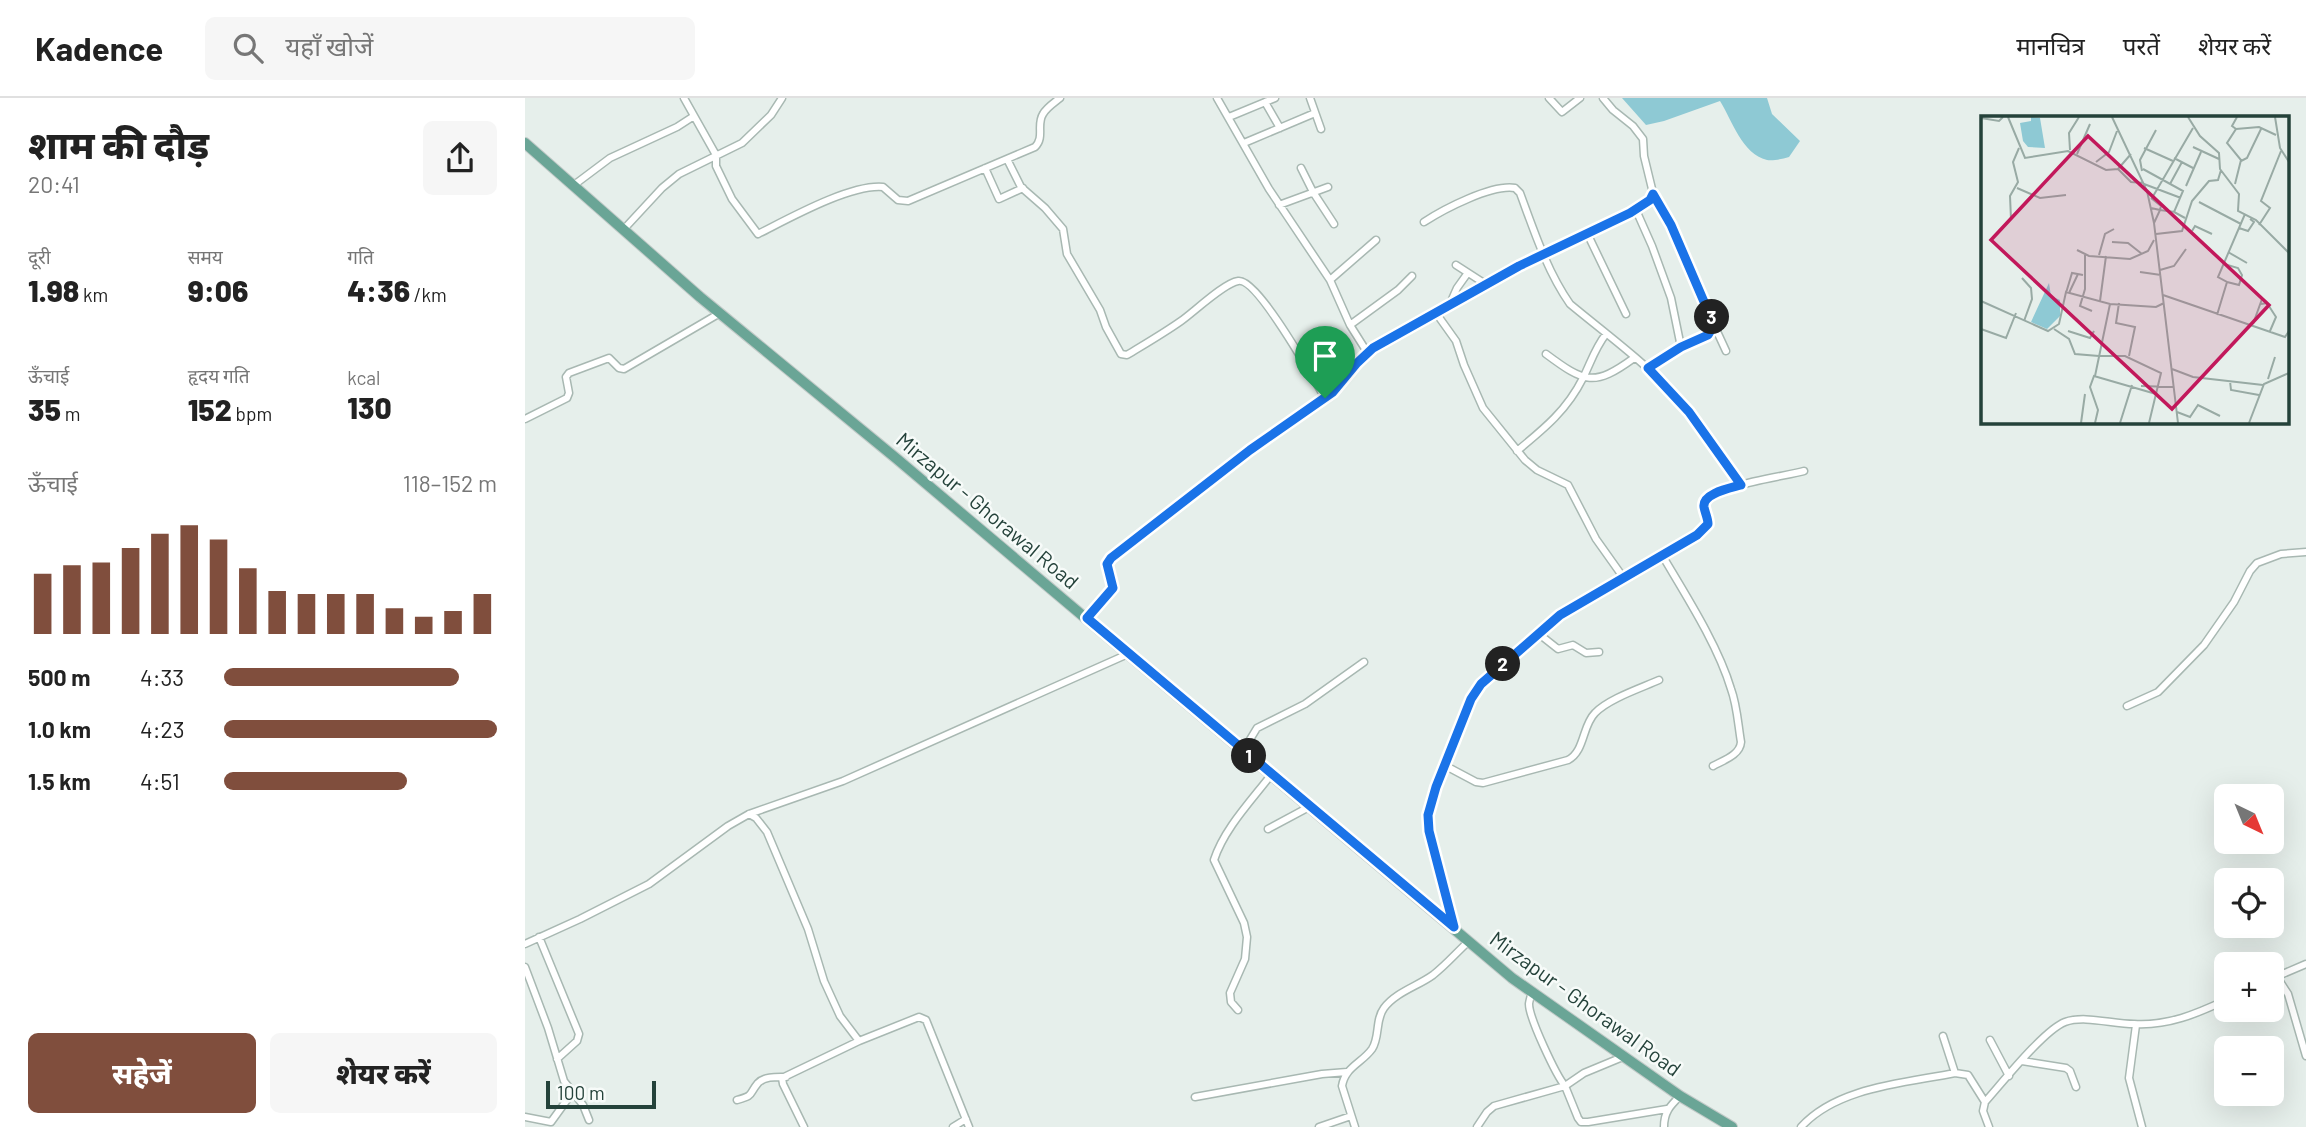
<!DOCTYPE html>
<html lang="hi">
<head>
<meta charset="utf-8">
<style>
	:root { --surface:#fff; --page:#f6f6f6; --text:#222; --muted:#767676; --line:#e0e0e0; --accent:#804e3d }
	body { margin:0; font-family:Barlow,"Noto Sans Devanagari",sans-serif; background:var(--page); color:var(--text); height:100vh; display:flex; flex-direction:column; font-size:26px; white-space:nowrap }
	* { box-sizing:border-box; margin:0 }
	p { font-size:23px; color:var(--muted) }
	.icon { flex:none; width:38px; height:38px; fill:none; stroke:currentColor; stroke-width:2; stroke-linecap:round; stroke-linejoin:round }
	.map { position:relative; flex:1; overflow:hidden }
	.sheet { display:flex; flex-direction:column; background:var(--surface); width:525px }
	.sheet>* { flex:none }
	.needle { width:46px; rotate:137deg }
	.buttons { position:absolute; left:1689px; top:686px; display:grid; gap:14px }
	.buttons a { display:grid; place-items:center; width:70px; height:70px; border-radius:10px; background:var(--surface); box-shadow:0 7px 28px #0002; font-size:35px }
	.scale { position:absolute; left:21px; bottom:18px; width:110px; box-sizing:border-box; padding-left:7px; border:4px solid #24423a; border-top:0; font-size:19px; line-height:24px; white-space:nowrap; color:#24423a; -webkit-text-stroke:5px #f7fbf9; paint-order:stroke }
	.pin { position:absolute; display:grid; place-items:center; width:60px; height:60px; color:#fff; margin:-72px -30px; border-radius:50% 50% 50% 0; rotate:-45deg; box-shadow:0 0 7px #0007 }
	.pin .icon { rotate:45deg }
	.km { position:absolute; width:35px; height:35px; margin:-18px; border-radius:50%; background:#222; color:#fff; font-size:19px; line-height:35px; text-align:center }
	.round { display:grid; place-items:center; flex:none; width:74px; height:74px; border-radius:10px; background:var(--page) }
	.headline { display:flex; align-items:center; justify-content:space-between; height:119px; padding:0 28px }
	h1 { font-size:38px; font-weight:800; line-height:52px }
	.figures { display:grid; grid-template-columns:repeat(3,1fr); gap:10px; height:119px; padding:7px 28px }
	.figures div { display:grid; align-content:center }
	.figures b { font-size:30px; font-weight:800 }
	.figures small { font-size:19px; font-weight:400 }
	.figures p { font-size:19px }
	.chart { height:196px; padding:14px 28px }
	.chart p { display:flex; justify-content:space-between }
	.chart svg { width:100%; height:126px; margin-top:7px; stroke:var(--accent); stroke-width:6 }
	.primary-button { display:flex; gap:14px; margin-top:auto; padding:14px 28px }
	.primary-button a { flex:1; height:80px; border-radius:10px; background:var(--accent); color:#fff; font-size:28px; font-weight:800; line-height:80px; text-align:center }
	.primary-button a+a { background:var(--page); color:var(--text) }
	ul { padding:0 28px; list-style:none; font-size:23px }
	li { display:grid; grid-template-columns:112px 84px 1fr; align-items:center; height:52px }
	li i { height:18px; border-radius:9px; background:var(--accent) }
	header { display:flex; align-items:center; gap:42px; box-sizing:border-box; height:98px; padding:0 35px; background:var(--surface); border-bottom:2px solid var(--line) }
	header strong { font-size:33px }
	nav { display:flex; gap:38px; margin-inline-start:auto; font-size:24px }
	.search { width:490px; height:63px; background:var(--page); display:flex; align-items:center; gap:18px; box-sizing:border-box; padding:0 24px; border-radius:10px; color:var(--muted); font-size:26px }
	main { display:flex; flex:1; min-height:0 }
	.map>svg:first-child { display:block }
	.water { fill:#8ec9d4 }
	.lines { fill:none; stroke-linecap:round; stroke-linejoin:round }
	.street-casing { stroke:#a8b8b2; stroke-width:9 }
	.primary-casing { stroke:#c2cac8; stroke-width:12 }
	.street { stroke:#fff; stroke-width:6 }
	.primary { stroke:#6aa596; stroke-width:10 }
	.route-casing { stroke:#fff; stroke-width:14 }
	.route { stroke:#1a73e8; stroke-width:9 }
	.labels { text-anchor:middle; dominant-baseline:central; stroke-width:5; stroke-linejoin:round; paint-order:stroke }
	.street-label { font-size:21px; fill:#24423a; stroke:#f7fbf9 }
	.inset-road { fill:none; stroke:#98aaa4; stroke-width:2 }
	.view { fill:#c2185b; fill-opacity:0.15; stroke:#c2185b; stroke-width:3.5 }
	.inset-edge { fill:none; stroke:#24423a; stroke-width:3.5 }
</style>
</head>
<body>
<header>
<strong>Kadence</strong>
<div class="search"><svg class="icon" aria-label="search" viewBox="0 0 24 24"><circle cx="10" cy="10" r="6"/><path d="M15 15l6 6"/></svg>यहाँ खोजें</div>
<nav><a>मानचित्र</a><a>परतें</a><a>शेयर करें</a></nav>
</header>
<main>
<section class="sheet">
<div class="headline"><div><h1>शाम की दौड़</h1><p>20:41</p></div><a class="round"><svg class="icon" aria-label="share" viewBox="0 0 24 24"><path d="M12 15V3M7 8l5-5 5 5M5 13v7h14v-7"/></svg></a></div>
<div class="figures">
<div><p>दूरी</p><b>1.98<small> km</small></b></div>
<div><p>समय</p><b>9:06</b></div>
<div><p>गति</p><b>4:36<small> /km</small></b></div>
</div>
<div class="figures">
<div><p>ऊँचाई</p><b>35<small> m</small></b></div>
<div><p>हृदय गति</p><b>152<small> bpm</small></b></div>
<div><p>kcal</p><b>130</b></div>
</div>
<div class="chart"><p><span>ऊँचाई</span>118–152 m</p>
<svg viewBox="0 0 160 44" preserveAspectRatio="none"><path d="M5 44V23M15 44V20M25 44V19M35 44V14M45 44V9M55 44V6M65 44V11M75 44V21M85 44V29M95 44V30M105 44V30M115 44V30M125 44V35M135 44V38M145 44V36M155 44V30"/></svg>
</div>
<ul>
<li><b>500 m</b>4:33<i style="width:86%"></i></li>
<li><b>1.0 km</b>4:23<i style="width:100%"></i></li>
<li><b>1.5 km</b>4:51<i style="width:67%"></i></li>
</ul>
<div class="primary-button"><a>सहेजें</a><a>शेयर करें</a></div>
</section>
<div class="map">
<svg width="1781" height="1029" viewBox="0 0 1781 1029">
	<rect width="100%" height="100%" fill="#e6efeb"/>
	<path class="water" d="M1097 0H1242L1247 16 1275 43 1264 59C1257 61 1248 63 1242 62 1217 56 1207 22 1195 3L1139 23 1121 27Z"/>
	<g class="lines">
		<g class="street-casing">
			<path id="street" d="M159 0 191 57V68L207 101 233 136C263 121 325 86 358 89L373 102 383 103 510 49C520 39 511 27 518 16 522 9 529 5 535 0
				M692 0 744 91 805 182 825 227 842 254
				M785 0 796 31
				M1024 0 1037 14 1055 0
				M740 4 755 30
				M704 19 750 0
				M719 45 790 15
				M482 61 496 89 520 110 538 131 542 156 575 212 581 229 596 256 602 257C620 246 639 235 656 223 669 214 699 185 713 183 732 179 789 282 800 300
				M460 70 474 101 498 90
				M776 70 788 94 809 126
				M49 87 85 60 152 29 169 18
				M754 107 803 89
				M1111 112 1127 148 1146 200 1156 249
				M899 124C919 111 967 86 990 90L995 95C1009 133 1022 173 1045 206 1080 235 1117 262 1148 295 1173 323 1194 356 1216 386
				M99 131 137 90 154 76 217 45 246 17 257 0
				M1062 135 1101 216
				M931 167 962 187
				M805 182 851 142
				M924 208 932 190 942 176
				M911 215 931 243 939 267 958 310 1000 362 1012 372 1043 387 1071 441 1098 479
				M825 227 873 192 887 178
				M1189 227 1201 253
				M1021 256C1060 285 1069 289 1109 260
				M1123 270 1156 249 1183 237 1189 227 1146 127 1128 95
				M0 321 42 300 44 295 41 279 44 275 84 260 94 270 99 271 195 215
				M992 353C1020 330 1042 312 1058 280 1066 264 1070 250 1081 236
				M1137 457C1160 496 1193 547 1206 591 1212 607 1213 626 1216 644 1215 657 1199 662 1188 668
				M562 521 588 490 582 466 586 460 725 352 808 294 848 250 994 168 1105 115 1125 101 1128 95 1119 58 1118 41 1108 28 1088 12 1078 0
				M1014 536 1033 551 1048 547 1061 555 1074 554
				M1602 608 1633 594 1679 547 1709 504 1725 473 1732 465 1756 456 1781 454
				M718 653 732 630 780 606 839 564
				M919 667 951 684 958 685 1043 662C1060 653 1057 628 1070 615 1083 601 1116 590 1134 582
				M224 716 231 720 242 734 283 831 299 883 315 918 334 943 394 919 401 922 444 1029
				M743 731 784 709
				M929 829 904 733 903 717 911 689 946 601 956 586 1035 517 1172 437 1183 426C1183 419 1178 411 1179 405 1184 388 1262 378 1279 373
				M14 839 54 936 52 943 32 961
				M0 846 55 821 124 786 203 728 224 716 318 683 603 556
				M0 869 23 930 39 983 58 1007 64 1022
				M1752 879 1763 896 1781 958
				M1746 881 1781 866
				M713 912 706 904 705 895 720 861 722 839 719 825 689 762C699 731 726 703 746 677
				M1611 927 1604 980 1617 1029
				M1418 938 1430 975
				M1465 942 1484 978
				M1100 958 1059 975 1040 988 1053 1020 1056 1024H1063L1142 1011
				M1497 963 1541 970 1545 973 1551 989
				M670 999 797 976 822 974
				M212 1002C230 997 223 997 233 985 240 978 252 979 261 979
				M0 1019 26 1024 47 995
				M279 1029 258 986 257 980 334 943
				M428 1029 441 1021
				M794 1029 826 1018
				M830 1029 817 988C820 969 837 965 847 951 855 939 850 922 859 910 871 894 893 888 908 877 921 867 932 854 944 843
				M952 1029 962 1014 969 1008 1040 988C1031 977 1004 920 1004 906 1004 905 1006 896 1007 895
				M1139 1029C1139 1014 1145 1008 1155 998
				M1276 1029C1312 989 1380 985 1430 975L1443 977 1460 1004
				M1464 1029 1458 1013 1460 1004C1477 985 1519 932 1540 924 1560 917 1587 926 1609 926 1643 928 1671 916 1701 902"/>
		</g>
		<g class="primary-casing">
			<path id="primary" d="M0 45 175 199 372 361 987 880 1155 998 1207 1029"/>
		</g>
		<use href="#street" class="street"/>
		<use href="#primary" class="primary"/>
	</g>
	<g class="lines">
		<g class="route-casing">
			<path id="route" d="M1128 96 1146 127 1189 227 1183 237 1156 249 1123 270 1164 314 1216 387C1206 390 1177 395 1179 409 1180 415 1183 420 1183 426L1172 437 1035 517 956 586 946 601 911 689 903 717 904 733 929 829 562 520 588 490 582 466 586 460 725 352 808 294 832 265 848 250 994 168 1105 115 1125 102Z"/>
		</g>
		<use href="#route" class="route"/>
	</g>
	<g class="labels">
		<g class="street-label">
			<text transform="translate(463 412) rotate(40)">Mirzapur - Ghorawal Road</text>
			<text transform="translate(1061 905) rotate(36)">Mirzapur - Ghorawal Road</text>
		</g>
	</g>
	<g transform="translate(1456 18)">
		<rect width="308" height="308" fill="#e6efeb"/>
		<path d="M50 1 59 2 64 32 47 31 42 25 39 7 50 5ZM68 167 70 180 79 184V200L66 213 50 206Z" fill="#8ec9d4"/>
		<path class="inset-road" d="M27 1 44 42 87 35 125 54 137 53 150 38M131 1 166 75 173 107 197 307M207 1 219 20 238 37 239 53 258 78 257 95 275 104 308 137M294 1 299 32 308 46M0 2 18 5 22 1M255 13 278 11 295 19M212 31 238 43M163 32 192 45M89 34 88 17 98 1M96 38 109 8M193 42 212 52M260 45 266 42 280 13M115 46 128 36 136 15M137 53 150 66 163 67M162 53 202 75 193 96 204 102M161 55 159 44 175 14M163 68 200 82M189 68 201 46M254 68 260 44 246 27 255 13 251 10 256 1M205 70 220 36M36 72 59 82 85 79M171 82 212 12M218 86 260 108M170 92 179 94 180 90 170 82M30 103 29 80 37 66 32 46 38 32M173 107 179 94 194 96M278 109 289 92 280 85 300 35M258 112 267 115 273 106 269 103M211 115 214 110 231 118M175 118 201 115 211 85 228 65 237 64 240 54M131 126 147 127 161 138M96 134 108 140 149 143 167 135 173 124M247 136 266 147M104 139V173L99 190 111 195M118 139 124 118 133 113M243 148 257 152 261 159 258 169 246 166M179 154 193 150 205 133M159 156 180 159M41 162 50 172 51 183 43 205M85 177 91 157 102 159M88 177 97 158M182 179 304 221 308 215M0 185 67 215 78 208 85 176 129 188 175 191 183 187M119 185 125 140M138 187 135 207 154 211 148 240M280 188 286 187 295 201 289 215M236 199 246 166 237 161 264 98M272 208 281 183M0 213 25 222 35 197M73 213 88 223 94 238 118 240M87 215 109 222 113 215M118 240H144L180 257 168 307M191 253 212 261 282 269M114 260 129 188M287 263 294 241M249 265 250 274 278 279M160 270 192 271M196 296 209 301 217 289 239 300M100 307 104 278M114 307 117 294 109 271 113 260 175 278M139 307 151 269M268 307 283 268 308 257"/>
		<path class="view" d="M107 20 288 189 191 293 10 124Z"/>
		<rect width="308" height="308" class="inset-edge"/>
	</g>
</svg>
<div class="buttons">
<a><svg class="needle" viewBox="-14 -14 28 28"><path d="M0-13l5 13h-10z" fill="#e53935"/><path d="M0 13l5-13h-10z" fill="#767676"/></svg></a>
<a><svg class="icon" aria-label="locate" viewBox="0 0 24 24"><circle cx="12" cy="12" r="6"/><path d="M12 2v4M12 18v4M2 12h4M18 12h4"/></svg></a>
<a>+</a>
<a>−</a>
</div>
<div class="scale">100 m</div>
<div class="pin" style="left:800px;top:300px;background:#1e9e55"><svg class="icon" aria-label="arrive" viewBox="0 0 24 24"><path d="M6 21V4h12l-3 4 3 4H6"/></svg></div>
<b class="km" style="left:724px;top:658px">1</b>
<b class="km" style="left:978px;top:566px">2</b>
<b class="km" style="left:1187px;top:219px">3</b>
</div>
</main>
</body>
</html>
